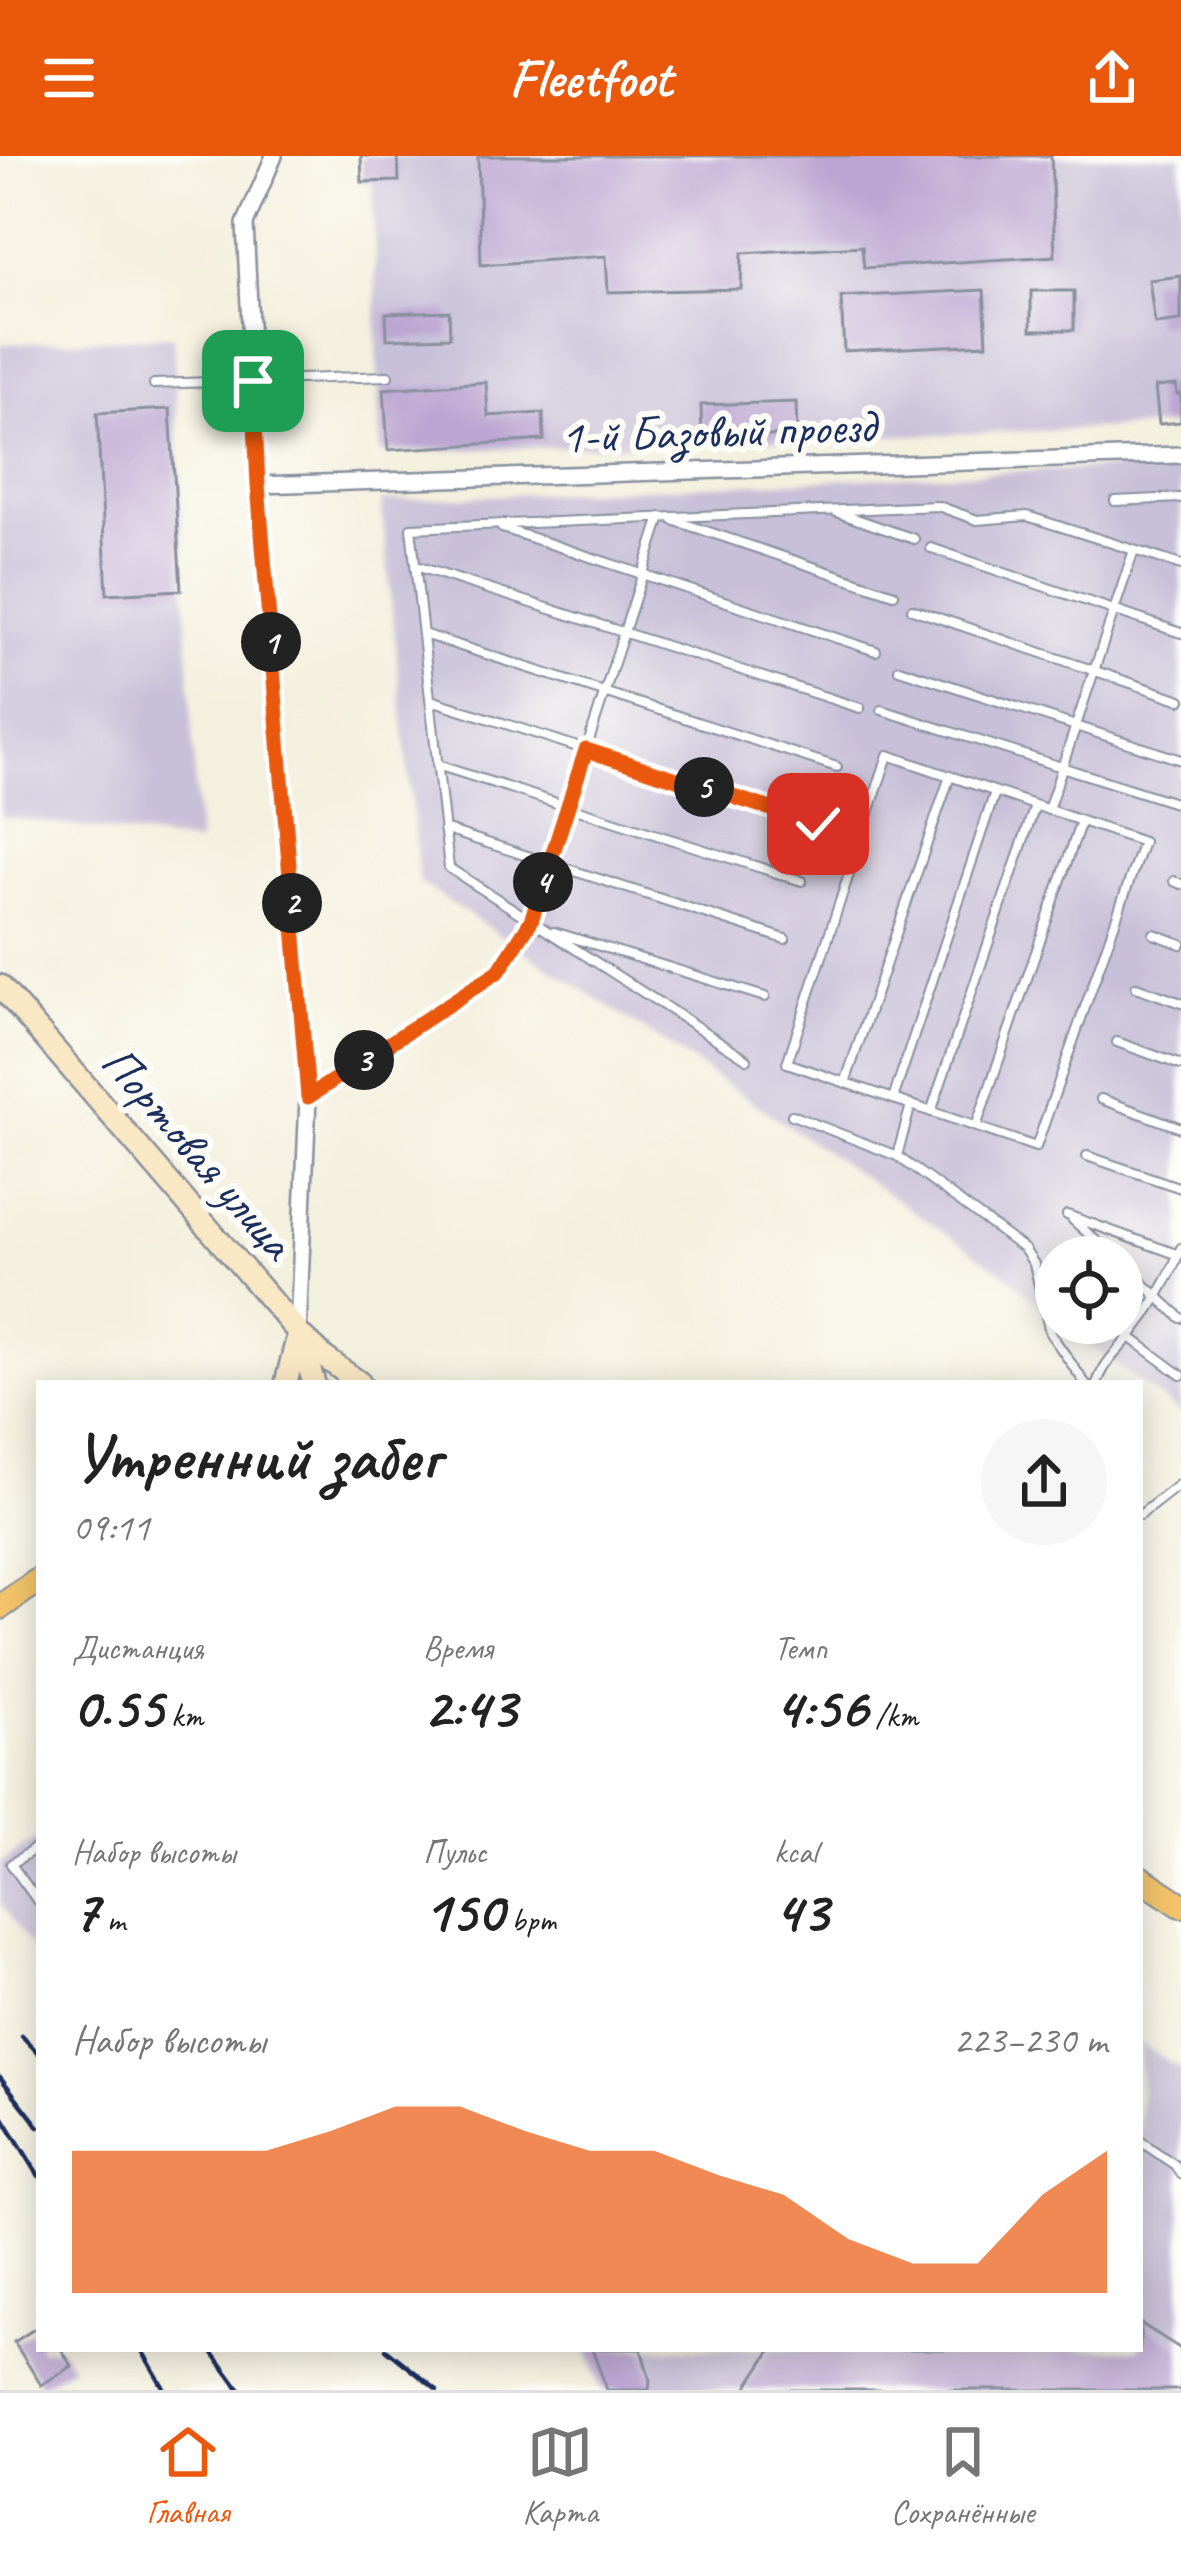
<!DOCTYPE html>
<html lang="ru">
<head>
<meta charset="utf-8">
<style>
	:root { --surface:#fff; --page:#f6f6f6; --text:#222; --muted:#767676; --line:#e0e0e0; --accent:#ea580c }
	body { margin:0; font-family:Caveat,sans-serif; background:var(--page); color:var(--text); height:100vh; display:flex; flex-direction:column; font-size:45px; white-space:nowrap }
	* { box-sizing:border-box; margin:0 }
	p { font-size:39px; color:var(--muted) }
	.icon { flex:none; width:66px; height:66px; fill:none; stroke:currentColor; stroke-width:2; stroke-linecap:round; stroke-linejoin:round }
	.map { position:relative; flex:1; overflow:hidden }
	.sheet { position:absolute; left:36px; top:1224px; width:1107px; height:972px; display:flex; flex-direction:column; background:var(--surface); border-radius:0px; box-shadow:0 6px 30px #0003 }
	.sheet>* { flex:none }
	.fabs { position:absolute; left:1035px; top:1080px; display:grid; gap:24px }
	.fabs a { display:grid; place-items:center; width:108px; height:108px; border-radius:50%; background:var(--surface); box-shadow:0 6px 30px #0003; font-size:60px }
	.pin { position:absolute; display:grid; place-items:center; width:102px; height:102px; color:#fff; margin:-51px; border-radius:24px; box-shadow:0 6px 18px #0006 }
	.km { position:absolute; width:60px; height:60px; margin:-30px; border-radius:50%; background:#222; color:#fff; font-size:33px; line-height:60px; text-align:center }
	.round { display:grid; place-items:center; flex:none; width:126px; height:126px; border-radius:63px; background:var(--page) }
	.summary { display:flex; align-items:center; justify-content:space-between; height:204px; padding:0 36px }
	h1 { font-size:66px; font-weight:800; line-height:90px }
	.stats { display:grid; grid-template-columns:repeat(3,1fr); gap:18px; height:204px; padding:12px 36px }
	.stats div { display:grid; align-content:center }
	.stats b { font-size:60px; font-weight:800 }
	.stats small { font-size:33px; font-weight:400 }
	.stats p { font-size:33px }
	.chart { height:336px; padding:24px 36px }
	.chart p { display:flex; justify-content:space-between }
	.chart svg { width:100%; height:216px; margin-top:12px; fill:var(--accent); opacity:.7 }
	header { display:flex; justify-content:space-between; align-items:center; height:156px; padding:0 36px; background:var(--accent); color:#fff; font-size:54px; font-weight:800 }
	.menu { display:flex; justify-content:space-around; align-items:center; height:168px; border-top:3px solid var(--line); background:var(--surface); font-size:33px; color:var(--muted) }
	.menu a { display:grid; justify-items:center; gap:6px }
	.menu .selected { color:var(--accent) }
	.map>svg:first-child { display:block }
	.industrial { fill:#c8bfd8 }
	.building { fill:#bca5d2 }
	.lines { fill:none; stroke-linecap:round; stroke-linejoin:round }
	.lane-casing { stroke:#88909e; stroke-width:12 }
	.street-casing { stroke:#88909e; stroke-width:20 }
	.secondary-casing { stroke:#88909e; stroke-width:26 }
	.primary-casing { stroke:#88909e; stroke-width:28 }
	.lane { stroke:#fff; stroke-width:8 }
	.street { stroke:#fff; stroke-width:15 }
	.secondary { stroke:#fae7c3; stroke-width:21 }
	.primary { stroke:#f2c36a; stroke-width:24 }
	.rail { stroke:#1b2f5e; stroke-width:4.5 }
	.route-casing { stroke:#fff; stroke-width:24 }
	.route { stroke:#ea580c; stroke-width:15 }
	.labels { text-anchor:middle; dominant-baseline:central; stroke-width:12; stroke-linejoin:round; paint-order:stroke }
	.street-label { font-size:48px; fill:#1b2f5e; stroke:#fdfcf7 }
</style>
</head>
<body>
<header><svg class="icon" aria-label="menu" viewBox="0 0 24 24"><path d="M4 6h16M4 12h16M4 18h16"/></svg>Fleetfoot<svg class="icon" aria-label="share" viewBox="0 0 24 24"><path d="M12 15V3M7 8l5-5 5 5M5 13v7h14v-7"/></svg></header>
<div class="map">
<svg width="1181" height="2234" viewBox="0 0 1181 2234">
	<rect width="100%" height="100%" fill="#fdfcf7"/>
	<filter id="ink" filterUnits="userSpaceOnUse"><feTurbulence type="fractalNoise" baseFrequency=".00833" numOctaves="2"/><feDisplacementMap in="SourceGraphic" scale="24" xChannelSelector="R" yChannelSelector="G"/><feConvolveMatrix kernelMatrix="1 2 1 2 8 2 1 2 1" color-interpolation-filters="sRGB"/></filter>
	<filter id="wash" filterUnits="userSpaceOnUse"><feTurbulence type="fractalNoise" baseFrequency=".004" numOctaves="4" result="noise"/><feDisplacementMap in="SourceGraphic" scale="48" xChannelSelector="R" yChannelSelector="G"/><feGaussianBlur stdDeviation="2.7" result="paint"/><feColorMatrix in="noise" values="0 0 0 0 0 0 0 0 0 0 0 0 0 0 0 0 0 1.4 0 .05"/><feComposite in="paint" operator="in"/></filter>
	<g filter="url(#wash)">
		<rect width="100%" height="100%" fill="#f4f0de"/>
		<path class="industrial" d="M372 0H1181V270L380 297Z
			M173 180 198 688 0 660V188Z
			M1181 310V1257L1059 1167H1122V1101H1056V1164L1007 1119 744 940 419 726 381 345 945 318Z
			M39 1681V1803L0 1747V1707Z
			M1140 1887 1181 1914V2234H601L586 2193H1140Z"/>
		<g id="blocks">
			<path class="building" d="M361 0H398L399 25 362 26Z
				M478 0H1051L1055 100 864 112 862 90 742 97 741 133 608 136 606 100 481 109Z
				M1181 120V165L1155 168 1149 124Z
				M984 134 987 188 844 195 841 141Z
				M1031 135H1074V174H1031Z
				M449 155 450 181 387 183 386 157Z
				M486 226 488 260 543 257 544 284 388 294 384 233Z
				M1176 229 1177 238H1181V266L1159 268 1155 231Z
				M796 246 797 279 702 282 701 249Z
				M170 253 181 434 107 438 97 257Z
				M1140 2167 1181 2193V2234H745L772 2193H1140Z
				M39 2170V2193H61L72 2210 41 2229 14 2186Z
				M592 2193H641L650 2224 649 2234H607Z"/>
		</g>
	</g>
	<g filter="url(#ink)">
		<use href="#blocks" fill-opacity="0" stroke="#88909e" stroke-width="3"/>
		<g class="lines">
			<g class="lane-casing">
				<path id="lane" d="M154 228 388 220
					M1115 345 1181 342
					M836 356 914 383
					M673 364 894 438
					M502 372 876 495
					M931 392 1181 477
					M416 410 860 552
					M912 453 1181 544
					M423 478 837 611
					M899 513 1181 604
					M431 544 818 668
					M882 554 1178 648
					M888 599 1143 686 1036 991 787 907Z
					M437 609 802 725
					M1048 654 1134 394
					M444 673 785 783
					M1174 725 1181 728
					M554 776 765 841
					M1154 778 1181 788
					M1136 831 1181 847
					M1117 886 1181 909
					M747 903 449 712 411 372 938 350 977 364 1027 360 1181 409
					M845 927 950 620
					M308 941 499 815 531 765 661 361
					M893 943 995 636
					M1101 943 1181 972
					M931 956 1035 650
					M792 959 897 1000 1024 1093 1034 1108 1050 1177 1085 1227
					M976 971 1081 665
					M897 1000 911 949
					M1087 1000 1181 1032
					M1067 1059 1179 1099
					M1073 1064 1114 1101
					M1122 1108 1181 1162
					M1111 1167 1181 1219
					M1097 1227C1107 1202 1115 1199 1131 1179 1152 1153 1169 1123 1181 1092
					M1140 1359 1181 1327
					M39 1690 11 1708 39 1747
					M1140 1985 1175 2009 1181 2018"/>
			</g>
			<g class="street-casing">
				<path id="street" d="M274 0 245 68 258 329 308 941 298 1176
					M258 329 1181 299"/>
			</g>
			<g class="secondary-casing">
				<path id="secondary" d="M0 830 298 1176 314 1227
					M303 1181 324 1201 360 1227
					M286 1227 297 1183"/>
			</g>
			<g class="primary-casing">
				<path id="primary" d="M0 1451 39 1424
					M1140 1722 1181 1749"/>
			</g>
			<use href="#lane" class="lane"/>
			<use href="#street" class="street"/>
			<use href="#secondary" class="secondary"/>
			<use href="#primary" class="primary"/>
			<path class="rail" d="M22 1880 39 1898
				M0 1921 39 1971
				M0 1957 39 2020
				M141 2193 165 2234
				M210 2193 240 2234
				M386 2193 437 2234"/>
		</g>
	</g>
	<g class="lines" filter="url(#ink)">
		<g class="route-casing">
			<path id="route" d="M253 225 258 329 308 941 499 815 531 765 586 594 818 668"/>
		</g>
		<use href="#route" class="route"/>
	</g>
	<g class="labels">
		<g class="street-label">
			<text transform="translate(718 275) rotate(-2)">1-й Базовый проезд</text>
			<text transform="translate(198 996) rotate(49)">Портовая улица</text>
		</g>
	</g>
</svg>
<div class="fabs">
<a><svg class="icon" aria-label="locate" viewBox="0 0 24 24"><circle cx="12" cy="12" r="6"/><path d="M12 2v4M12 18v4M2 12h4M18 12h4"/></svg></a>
</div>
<div class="pin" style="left:253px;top:225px;background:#1e9e55"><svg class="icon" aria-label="arrive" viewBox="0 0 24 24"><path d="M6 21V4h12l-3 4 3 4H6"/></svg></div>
<div class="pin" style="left:818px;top:668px;background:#d93025"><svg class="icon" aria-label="check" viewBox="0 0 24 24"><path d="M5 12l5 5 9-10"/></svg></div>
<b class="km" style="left:271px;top:486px">1</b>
<b class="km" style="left:292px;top:747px">2</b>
<b class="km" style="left:364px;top:904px">3</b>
<b class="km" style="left:543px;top:726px">4</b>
<b class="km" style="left:704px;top:631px">5</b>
<section class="sheet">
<div class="summary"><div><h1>Утренний забег</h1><p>09:11</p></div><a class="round"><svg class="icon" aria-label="share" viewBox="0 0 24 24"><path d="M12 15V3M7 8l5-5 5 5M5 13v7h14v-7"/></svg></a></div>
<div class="stats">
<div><p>Дистанция</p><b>0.55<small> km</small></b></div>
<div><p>Время</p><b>2:43</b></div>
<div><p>Темп</p><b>4:56<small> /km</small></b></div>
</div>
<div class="stats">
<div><p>Набор высоты</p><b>7<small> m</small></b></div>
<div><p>Пульс</p><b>150<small> bpm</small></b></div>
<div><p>kcal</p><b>43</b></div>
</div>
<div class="chart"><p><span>Набор высоты</span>223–230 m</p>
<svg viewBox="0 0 160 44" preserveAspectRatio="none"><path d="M0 44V15L10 15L20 15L30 15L40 11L50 6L60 6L70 11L80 15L90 15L100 20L110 24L120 33L130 38L140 38L150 24L160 15V44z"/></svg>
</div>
</section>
</div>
<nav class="menu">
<a class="selected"><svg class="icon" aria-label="home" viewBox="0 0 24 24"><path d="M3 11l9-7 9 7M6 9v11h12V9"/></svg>Главная</a>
<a><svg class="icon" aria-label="map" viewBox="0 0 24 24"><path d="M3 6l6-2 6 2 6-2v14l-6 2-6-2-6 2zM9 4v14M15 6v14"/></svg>Карта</a>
<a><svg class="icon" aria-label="saved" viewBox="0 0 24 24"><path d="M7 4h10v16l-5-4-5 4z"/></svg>Сохранённые</a>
</nav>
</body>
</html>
